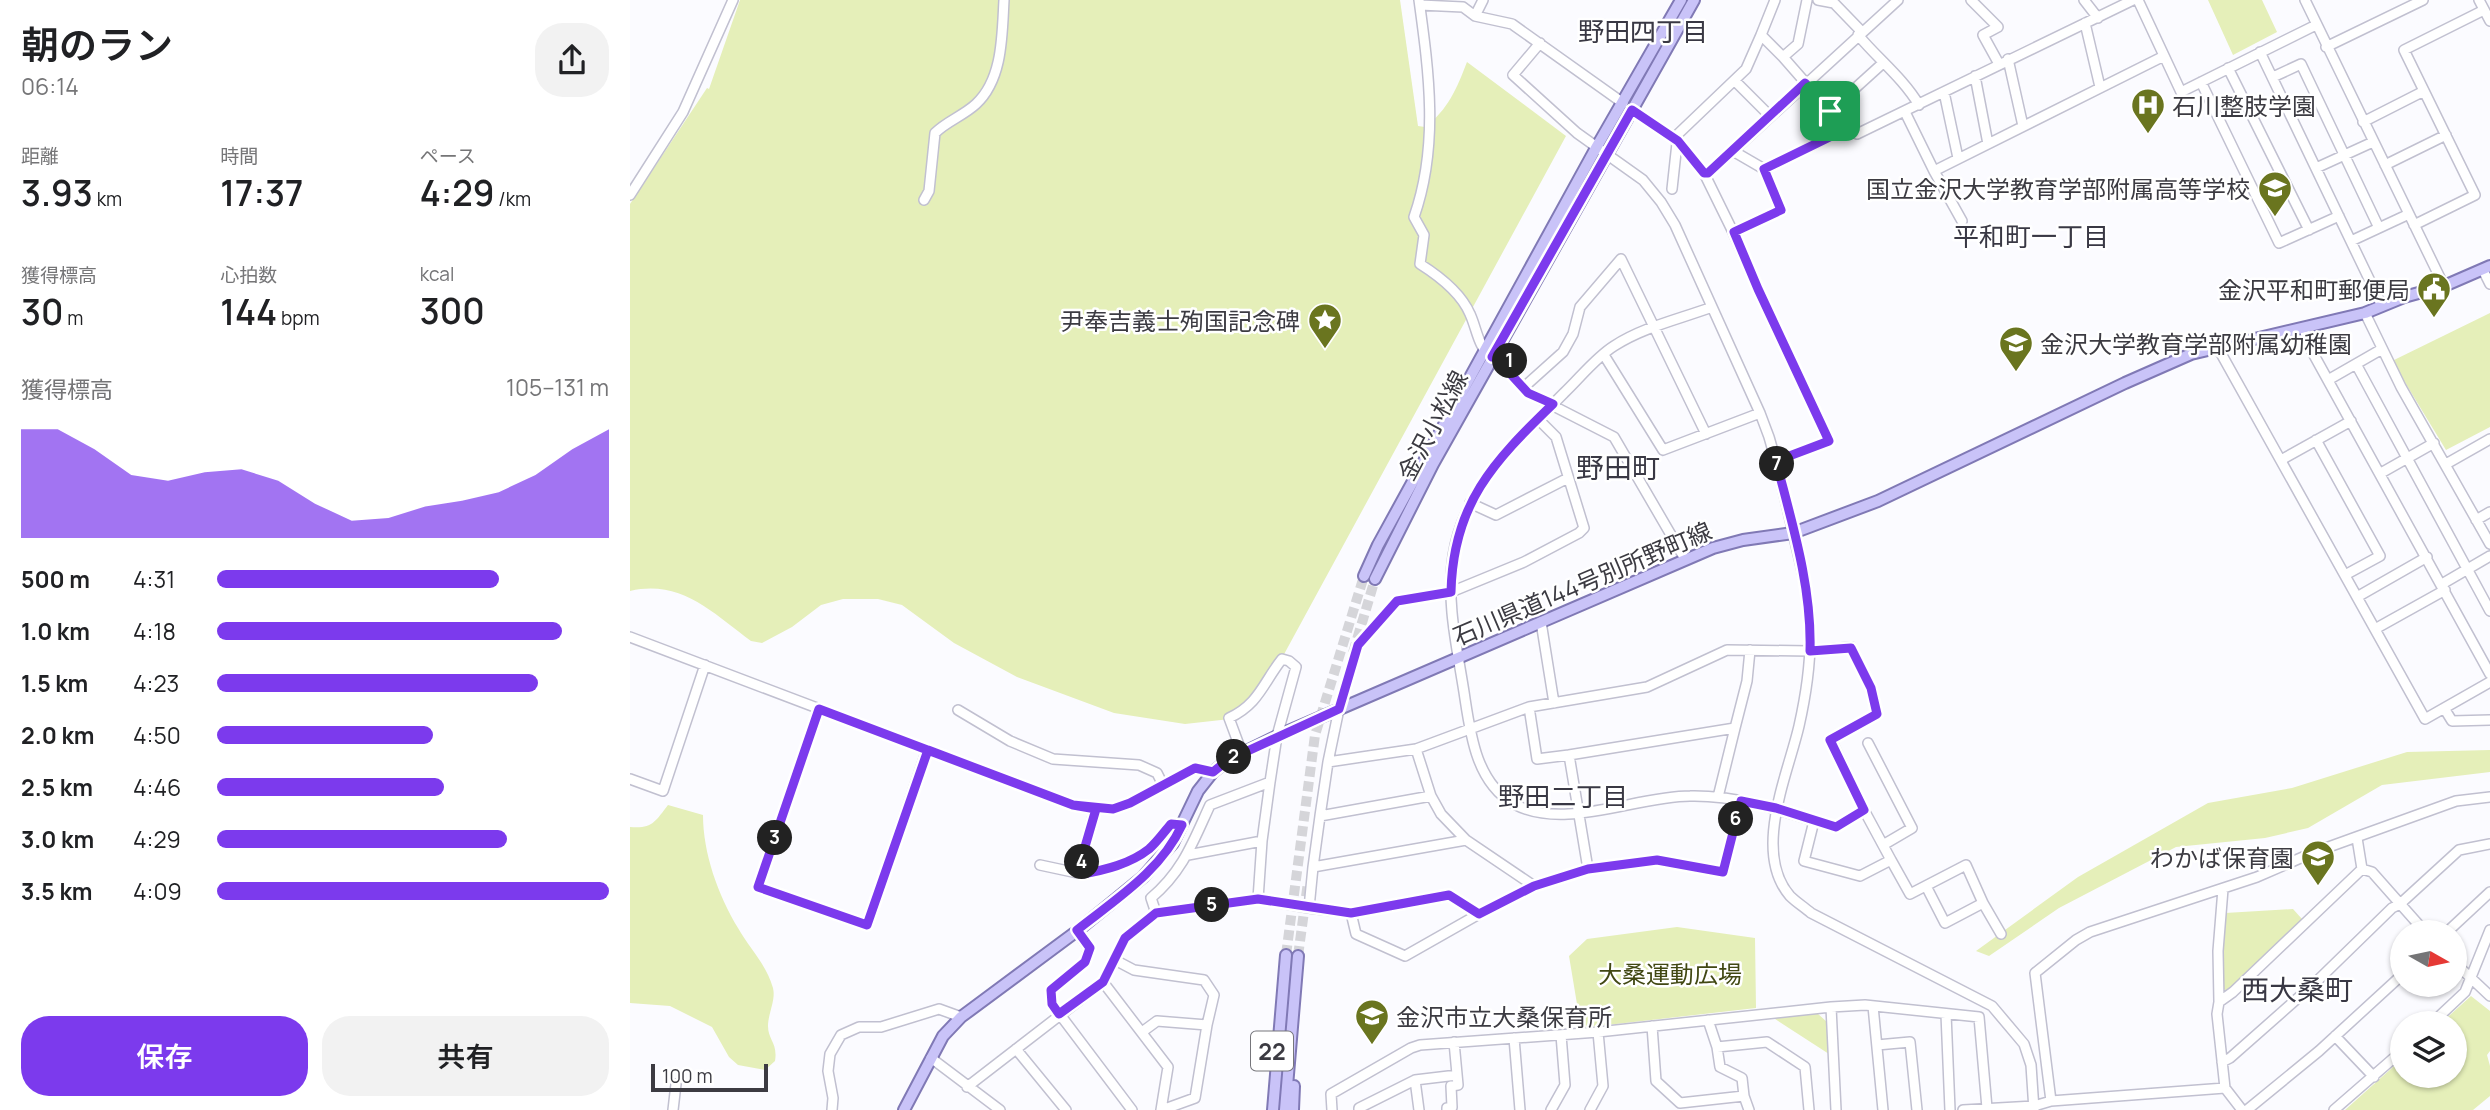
<!DOCTYPE html>
<html lang="ja">
<head>
<meta charset="utf-8">
<style>
	:root { --surface:#fff; --page:#f2f2f2; --text:#202124; --muted:#757577; --accent:#7c3aed }
	body { margin:0; font-family:Manrope,"Noto Sans JP",sans-serif; background:var(--page); color:var(--text); height:100vh; display:flex; flex-direction:column; font-size:26px; white-space:nowrap }
	* { box-sizing:border-box; margin:0 }
	p { font-size:23px; color:var(--muted) }
	.icon { flex:none; width:38px; height:38px; fill:none; stroke:currentColor; stroke-width:2; stroke-linecap:round; stroke-linejoin:round }
	.map { position:relative; flex:1; overflow:hidden }
	.sheet { display:flex; flex-direction:column; background:var(--surface); width:630px }
	.sheet>* { flex:none }
	.needle { width:46px; rotate:99deg }
	.tools { position:absolute; left:1760px; top:920px; display:grid; gap:14px }
	.tools a { display:grid; place-items:center; width:77px; height:77px; border-radius:50%; background:var(--surface); box-shadow:0 2px 5px #0004; font-size:35px }
	.scale { position:absolute; left:21px; bottom:18px; width:117px; box-sizing:border-box; padding-left:7px; border:4px solid #3c3b42; border-top:0; font-size:19px; line-height:24px; white-space:nowrap; color:#3c3b42; -webkit-text-stroke:5px #fff; paint-order:stroke }
	.pin { position:absolute; display:grid; place-items:center; width:60px; height:60px; color:#fff; margin:-30px; border-radius:14px; box-shadow:0 4px 10px #0006 }
	.km { position:absolute; width:35px; height:35px; margin:-18px; border-radius:50%; background:#222; color:#fff; font-size:19px; line-height:35px; text-align:center }
	.round { display:grid; place-items:center; flex:none; width:74px; height:74px; border-radius:28px; background:var(--page) }
	.summary { display:flex; align-items:center; justify-content:space-between; height:119px; padding:0 21px }
	h1 { font-size:38px; font-weight:600; line-height:52px }
	.figures { display:grid; grid-template-columns:repeat(3,1fr); gap:10px; height:119px; padding:7px 21px }
	.figures div { display:grid; align-content:center }
	.figures b { font-size:35px; font-weight:600 }
	.figures small { font-size:19px; font-weight:400 }
	.figures p { font-size:19px }
	.chart { height:196px; padding:14px 21px }
	.chart p { display:flex; justify-content:space-between }
	.chart svg { width:100%; height:126px; margin-top:7px; fill:var(--accent); opacity:.7 }
	.action { display:flex; gap:14px; margin-top:auto; padding:14px 21px }
	.action a { flex:1; height:80px; border-radius:28px; background:var(--accent); color:#fff; font-size:28px; font-weight:600; line-height:80px; text-align:center }
	.action a+a { background:var(--page); color:var(--text) }
	ul { padding:0 21px; list-style:none; font-size:23px }
	li { display:grid; grid-template-columns:112px 84px 1fr; align-items:center; height:52px }
	li i { height:18px; border-radius:9px; background:var(--accent) }
	main { display:flex; flex:1; min-height:0 }
	.map>svg:first-child { display:block }
	.green { fill:#e5efb9 }
	.lines { fill:none; stroke-linecap:round; stroke-linejoin:round }
	.major-tunnel { stroke:#d5d5d9; stroke-width:10; stroke-dasharray:10 5; stroke-linecap:butt }
	.minor-casing { stroke:#c1c0d0; stroke-width:12 }
	.major-casing { stroke:#8079b5; stroke-width:14 }
	.minor { stroke:#fff; stroke-width:9 }
	.major { stroke:#c9c3f8; stroke-width:10 }
	.route-casing { stroke:#fff; stroke-width:14 }
	.route { stroke:#7c3aed; stroke-width:9 }
	.labels { text-anchor:middle; dominant-baseline:central; stroke-width:5; stroke-linejoin:round; paint-order:stroke }
	.shield { fill:#fff; stroke:#76767b; stroke-width:2 }
	.shield-label { font-size:23px; font-weight:bold; fill:#3c3b42 }
	.poi-label { font-size:24px; fill:#3c3b42; stroke:#fff; text-anchor:end }
	.street-label { font-size:24px; fill:#3c3b42; stroke:#fff }
	.park-label { font-size:24px; fill:#414813; stroke:#fff }
	.neighbourhood-label { font-size:26px; fill:#393844; stroke:#fff }
	.quarter-label { font-size:28px; fill:#393844; stroke:#fff }
</style>
</head>
<body>
<main>
<section class="sheet">
<div class="summary"><div><h1>朝のラン</h1><p>06:14</p></div><a class="round"><svg class="icon" aria-label="share" viewBox="0 0 24 24"><path d="M12 15V3M7 8l5-5 5 5M5 13v7h14v-7"/></svg></a></div>
<div class="figures">
<div><p>距離</p><b>3.93<small> km</small></b></div>
<div><p>時間</p><b>17:37</b></div>
<div><p>ペース</p><b>4:29<small> /km</small></b></div>
</div>
<div class="figures">
<div><p>獲得標高</p><b>30<small> m</small></b></div>
<div><p>心拍数</p><b>144<small> bpm</small></b></div>
<div><p>kcal</p><b>300</b></div>
</div>
<div class="chart"><p><span>獲得標高</span>105–131 m</p>
<svg viewBox="0 0 160 44" preserveAspectRatio="none"><path d="M0 44V6L10 6L20 13L30 22L40 24L50 21L60 20L70 24L80 32L90 38L100 37L110 33L120 31L130 28L140 22L150 13L160 6V44z"/></svg>
</div>
<ul>
<li><b>500 m</b>4:31<i style="width:72%"></i></li>
<li><b>1.0 km</b>4:18<i style="width:88%"></i></li>
<li><b>1.5 km</b>4:23<i style="width:82%"></i></li>
<li><b>2.0 km</b>4:50<i style="width:55%"></i></li>
<li><b>2.5 km</b>4:46<i style="width:58%"></i></li>
<li><b>3.0 km</b>4:29<i style="width:74%"></i></li>
<li><b>3.5 km</b>4:09<i style="width:100%"></i></li>
</ul>
<div class="action"><a>保存</a><a>共有</a></div>
</section>
<div class="map">
<svg width="1860" height="1110" viewBox="0 0 1860 1110">
	<rect width="100%" height="100%" fill="#fbfbff"/>
	<path class="green" d="M110 0H770L788 126 795 127C818 110 827 88 837 62L936 136 646 669 633 680 609 718 555 724 484 713 387 677 324 643 272 605 248 599H213L191 605 162 627 132 643 121 641C83 613 51 579 0 591V204L77 88 79 89Z
		M1578 0H1632L1647 32 1603 55Z
		M1860 313V427L1816 450 1762 361Z
		M1860 750V772L1752 785 1678 828 1635 838 1546 847 1429 908 1359 956 1346 951 1448 877 1578 803 1662 788 1777 752Z
		M38 805 73 815C73 853 88 895 108 928 120 949 136 964 143 988 146 1000 138 1014 138 1026 138 1040 148 1043 145 1061L135 1070 108 1065 99 1057 82 1027 40 1006 0 1003V827C22 829 25 822 38 805Z
		M1663 909 1672 919 1598 991 1593 989 1592 944 1595 913Z
		M1047 927 1125 938 1126 1008 951 1028 939 956 957 939Z
		M1841 996 1860 1011V1051L1857 1055 1860 1066V1096L1843 1110H1715L1773 1058V1076H1825V1024H1810Z
		M1187 1013 1197 1022 1199 1054 1142 1017Z"/>
	<g class="lines">
		<path class="major-tunnel" d="M723 653 745 579
			M656 955 685 735 734 576
			M668 956 678 882"/>
		<g class="minor-casing">
			<path id="minor" d="M789 0C799 73 809 146 784 217L794 235 790 264C809 276 831 293 840 314 847 329 848 348 862 357L874 350 883 355 876 369 898 393 984 437 1055 559
				M1177 0 1168 44 1153 57 1216 129 1227 134 1503 0
				M1188 0 1204 3 1232 32
				M1341 0 1368 27 1353 35 1369 64
				M1454 0 1468 18
				M1508 0 1551 92 1686 25
				M1675 0 1814 286
				M1849 0 1860 21
				M790 5 833 7 845 16 882 24 993 103
				M845 16 853 0
				M1455 23 1470 87
				M1131 35 1145 0
				M1228 35C1248 59 1273 78 1289 105
				M910 43 883 75 947 133 1013 180 1031 202 1045 225 1130 413 1139 437C1149 471 1157 506 1165 541 1172 570 1180 600 1180 630 1181 662 1176 695 1169 726 1158 774 1122 852 1160 896 1166 902 1174 907 1181 913L1362 1006 1394 1044 1401 1065 1404 1110
				M1696 47 1793 0
				M1630 52 1752 306
				M1378 59 1393 126
				M1598 68 1679 230
				M1345 76 1358 144
				M1643 77 1671 64 1749 228
				M1105 81 1140 116
				M1571 82 1649 243 1709 216
				M1314 92 1328 158
				M1002 110 1048 141 1074 173H1078L1103 151
				M1200 111 1253 63
				M1275 112 1304 171
				M1733 122 1794 91
				M1216 129 1134 169 1103 151 1268 0
				M1755 165 1816 135
				M1686 168 1743 142
				M1074 173 1103 232 1151 210 1134 169
				M1042 189 1048 134 1116 69 1131 35 1153 57
				M0 195 53 112 103 0
				M294 200 299 191 305 133C317 121 333 116 346 104 373 79 372 35 374 0
				M1332 221 1304 171 1534 56
				M1784 225 1845 195 1774 50 1854 10
				M1103 232 1128 289 1199 441 1146 461
				M1721 241 1779 214
				M1853 270 1860 284
				M1082 307C1050 319 1013 327 984 346 965 358 950 378 934 393 887 441 834 486 823 556 816 602 827 647 834 692 840 731 845 782 884 804 934 831 1006 796 1060 796 1103 795 1144 808 1184 821L1174 861 1230 876 1261 860 1280 894 1336 865 1353 903 1315 923 1296 886
				M1735 313 1771 387 1860 544
				M1674 329 1679 346 1860 674
				M1588 348 1795 719 1860 682
				M974 355 1033 450 1130 413
				M1726 364 1860 611
				M1698 380 1752 349
				M893 388 933 352 943 334 950 307 991 259 1076 434
				M1686 440 1750 556 1715 575
				M1651 460 1721 421
				M1816 464 1860 439
				M1751 473 1804 443
				M840 503 866 515 938 478
				M1846 520 1860 512
				M1812 584 1860 556
				M1727 597 1797 557
				M911 622 924 703
				M1745 629 1815 590
				M0 637 443 805 483 809 501 803 565 768 583 772
				M1814 708 1822 721 1860 720
				M189 709 128 887 237 925 297 750
				M328 710 380 741 423 759 509 765 527 773 533 785
				M1238 743 1282 828 1253 845
				M786 749 698 762 690 816 801 796
				M939 755 1105 728 1117 681 1120 650
				M698 762 709 709 728 645 767 601 821 592 894 562 949 533 954 528 926 437 908 419
				M0 779 33 791 75 665
				M1088 797 1105 728
				M1184 821 1206 827 1234 810 1261 860
				M1727 838 1732 869
				M836 840 904 886 958 869 939 755 907 759 899 707
				M558 855 632 841 640 782
				M410 865 452 874V857L465 809
				M683 867 690 816
				M958 869 1027 860 1093 872 1111 801
				M452 874C475 870 501 864 519 849 527 842 534 832 541 824L552 825
				M628 899 679 908 683 867 836 840 811 814 801 796 786 749 899 707 1017 687 1097 650 1180 651 1221 647 1241 688 1247 714 1201 740 1234 810
				M1353 903 1371 934
				M679 908 721 913
				M526 913 628 899 632 841
				M849 914 775 956 726 934 721 913 819 895 849 914 904 886
				M447 931 459 948 455 962 421 990 422 1004 502 1110
				M1816 933 1860 892
				M485 960 504 970 574 980 584 995 577 1025 565 1098 532 1110
				M1825 963 1860 996
				M473 982 538 1067 531 1110
				M1589 1002 1588 951 1593 889
				M1243 1006 1253 1110
				M1201 1007 1206 1110
				M1316 1014 1320 1110
				M1078 1020 1087 1047 1137 1042 1175 1067 1179 1110
				M1801 1024 1835 992 1860 930
				M1022 1026 1026 1081 1050 1103 1114 1096 1119 1110
				M512 1032 527 1021 577 1025
				M1705 1036 1744 1077
				M884 1038 890 1110
				M1247 1045 1280 1042 1287 1110
				M1087 1047 1090 1067 1112 1078 1114 1096
				M386 1049 436 1110
				M301 1058 370 1110
				M1592 1062 1600 1058 1685 983 1762 908 1770 904 1829 850 1860 844
				M337 1087 473 982 495 938 526 913 521 898C553 871 563 842 580 805L640 782 647 736 666 667 659 661 652 659C633 683 629 704 599 718L612 753
				M1595 1088 1612 1110
				M1421 1101 1405 973 1446 940 1460 932 1627 877 1682 853 1826 801 1860 797
				M43 1110 46 1084
				M202 1110 203 1098 198 1071 200 1054 211 1035 229 1027H251L309 1009 331 1017
				M702 1110 701 1094 781 1048 790 1045 968 1032 1201 1007 1235 1005 1349 1017 1357 1108
				M729 1110V1108L785 1080
				M789 1110 785 1080 827 1075
				M817 1110V1108L822 1107 821 1086 828 1085 824 1042
				M921 1110 935 1085 931 1035
				M960 1110 973 1086 968 1032
				M1333 1110 1404 1106 1421 1101 1595 1088 1587 1014 1589 1002 1603 992 1732 869 1742 872 1796 933
				M1617 1110 1689 1051 1773 974
				M1704 1110 1773 1050"/>
		</g>
		<g class="major-casing">
			<path id="major" d="M734 576 748 545 966 148 1051 0
				M745 579 803 464 1064 0
				M274 1110 313 1036 331 1017 447 931 513 877 543 843 568 791 583 772 598 760 647 736 1083 548 1113 540 1163 533 1248 501 1495 383 1561 354 1735 313 1774 297 1814 286 1860 266
				M643 1110 656 955
				M655 1110 668 956
				M663 1110 664 1086"/>
		</g>
		<use href="#minor" class="minor"/>
		<use href="#major" class="major"/>
	</g>
	<g class="lines">
		<g class="route-casing">
			<path id="route" d="M1200 111 1175 83 1078 173H1074L1048 141 1002 110 862 357 874 350 883 355 876 369 898 393 923 404C863 462 823 504 821 592L767 601 728 645 709 709 598 760 583 772 565 768 500 803 483 809 443 805 189 709 128 887 237 925 298 750 443 805 466 809 452 857V874C475 870 500 864 519 849 527 842 534 832 541 824L552 825C531 871 486 899 447 930L460 948 455 962 421 990 422 1004 429 1014 473 982 495 938 526 913 628 899 721 913 819 895 849 914 904 886 958 869 1027 860 1093 872 1111 801 1146 808 1206 827 1234 810 1200 740 1247 714 1241 688 1221 648 1180 651C1182 587 1162 523 1146 461L1199 441 1128 289 1104 232 1151 210 1134 169 1216 129 1200 111"/>
		</g>
		<use href="#route" class="route"/>
	</g>
	<defs>
		<g id="hospital-pin" transform="scale(1.75)"><path d="M0 17L-7.5 6A9.5 9.5 0 1 1 7.5 6Z" fill="#6a751f" stroke="#fff"/><path d="M-5-5h3v3.5h4V-5h3V5h-3V1.5h-4V5h-3Z" fill="#fff"/></g>
		<g id="school-pin" transform="scale(1.75)"><path d="M0 17L-7.5 6A9.5 9.5 0 1 1 7.5 6Z" fill="#6a751f" stroke="#fff"/><path d="M0-5L7-2L0 1L-7-2ZM-4 1L0 2.5L4 1V4Q0 6-4 4Z" fill="#fff"/></g>
		<g id="civic-pin" transform="scale(1.75)"><path d="M0 17L-7.5 6A9.5 9.5 0 1 1 7.5 6Z" fill="#6a751f" stroke="#fff"/><path d="M-.6-6.5H3V-4.5H.6V-3L4-1V1h2V6H-6V1h2V-1L-.6-3ZM-1.2 2.5V6h2.4V2.5Z" fill="#fff"/></g>
		<g id="sight-pin" transform="scale(1.75)"><path d="M0 17L-7.5 6A9.5 9.5 0 1 1 7.5 6Z" fill="#6a751f" stroke="#fff"/><path d="M0-6L1.8-2.2L6-1.7L2.9 1.2L3.7 5.4L0 3.3L-3.7 5.4L-2.9 1.2L-6-1.7L-1.8-2.2Z" fill="#fff"/></g>
	</defs>
	<g fill-rule="evenodd">
		<use href="#hospital-pin" x="1518" y="105"/>
		<use href="#school-pin" x="1645" y="188"/>
		<use href="#civic-pin" x="1804" y="289"/>
		<use href="#sight-pin" x="695" y="320"/>
		<use href="#school-pin" x="1386" y="343"/>
		<use href="#school-pin" x="1688" y="857"/>
		<use href="#school-pin" x="742" y="1016"/>
	</g>
	<g class="labels">
		<rect class="shield" x="621" y="1031.5" width="42" height="39" rx="5"/>
		<g class="shield-label">
			<text x="642" y="1051">22</text>
		</g>
		<g class="poi-label">
			<text x="1542" y="105" text-anchor="start">石川整肢学園</text>
			<text x="1620" y="188">国立金沢大学教育学部附属高等学校</text>
			<text x="1780" y="289">金沢平和町郵便局</text>
			<text x="670" y="320">尹奉吉義士殉国記念碑</text>
			<text x="1410" y="343" text-anchor="start">金沢大学教育学部附属幼稚園</text>
			<text x="1664" y="857">わかば保育園</text>
			<text x="766" y="1016" text-anchor="start">金沢市立大桑保育所</text>
		</g>
		<g class="street-label">
			<text transform="translate(802 425) rotate(-62)">金沢小松線</text>
			<text transform="translate(952 583) rotate(-23)">石川県道144号別所野町線</text>
		</g>
		<g class="park-label">
			<text x="1040" y="973">大桑運動広場</text>
		</g>
		<g class="neighbourhood-label">
			<text x="1013" y="31">野田四丁目</text>
			<text x="1401" y="236">平和町一丁目</text>
			<text x="933" y="796">野田二丁目</text>
		</g>
		<g class="quarter-label">
			<text x="988" y="467">野田町</text>
			<text x="1667" y="989">西大桑町</text>
		</g>
	</g>
</svg>
<div class="tools">
<a><svg class="needle" viewBox="-14 -14 28 28"><path d="M0-13l5 13h-10z" fill="#e53935"/><path d="M0 13l5-13h-10z" fill="#757577"/></svg></a>
<a><svg class="icon" aria-label="layers" viewBox="0 0 24 24"><path d="M12 4l9 5-9 5-9-5zM3 14l9 5 9-5"/></svg></a>
</div>
<div class="scale">100 m</div>
<div class="pin" style="left:1200px;top:111px;background:#1e9e55"><svg class="icon" aria-label="arrive" viewBox="0 0 24 24"><path d="M6 21V4h12l-3 4 3 4H6"/></svg></div>
<b class="km" style="left:880px;top:361px">1</b>
<b class="km" style="left:604px;top:757px">2</b>
<b class="km" style="left:145px;top:838px">3</b>
<b class="km" style="left:452px;top:862px">4</b>
<b class="km" style="left:582px;top:905px">5</b>
<b class="km" style="left:1106px;top:819px">6</b>
<b class="km" style="left:1147px;top:464px">7</b>
</div>
</main>
</body>
</html>
